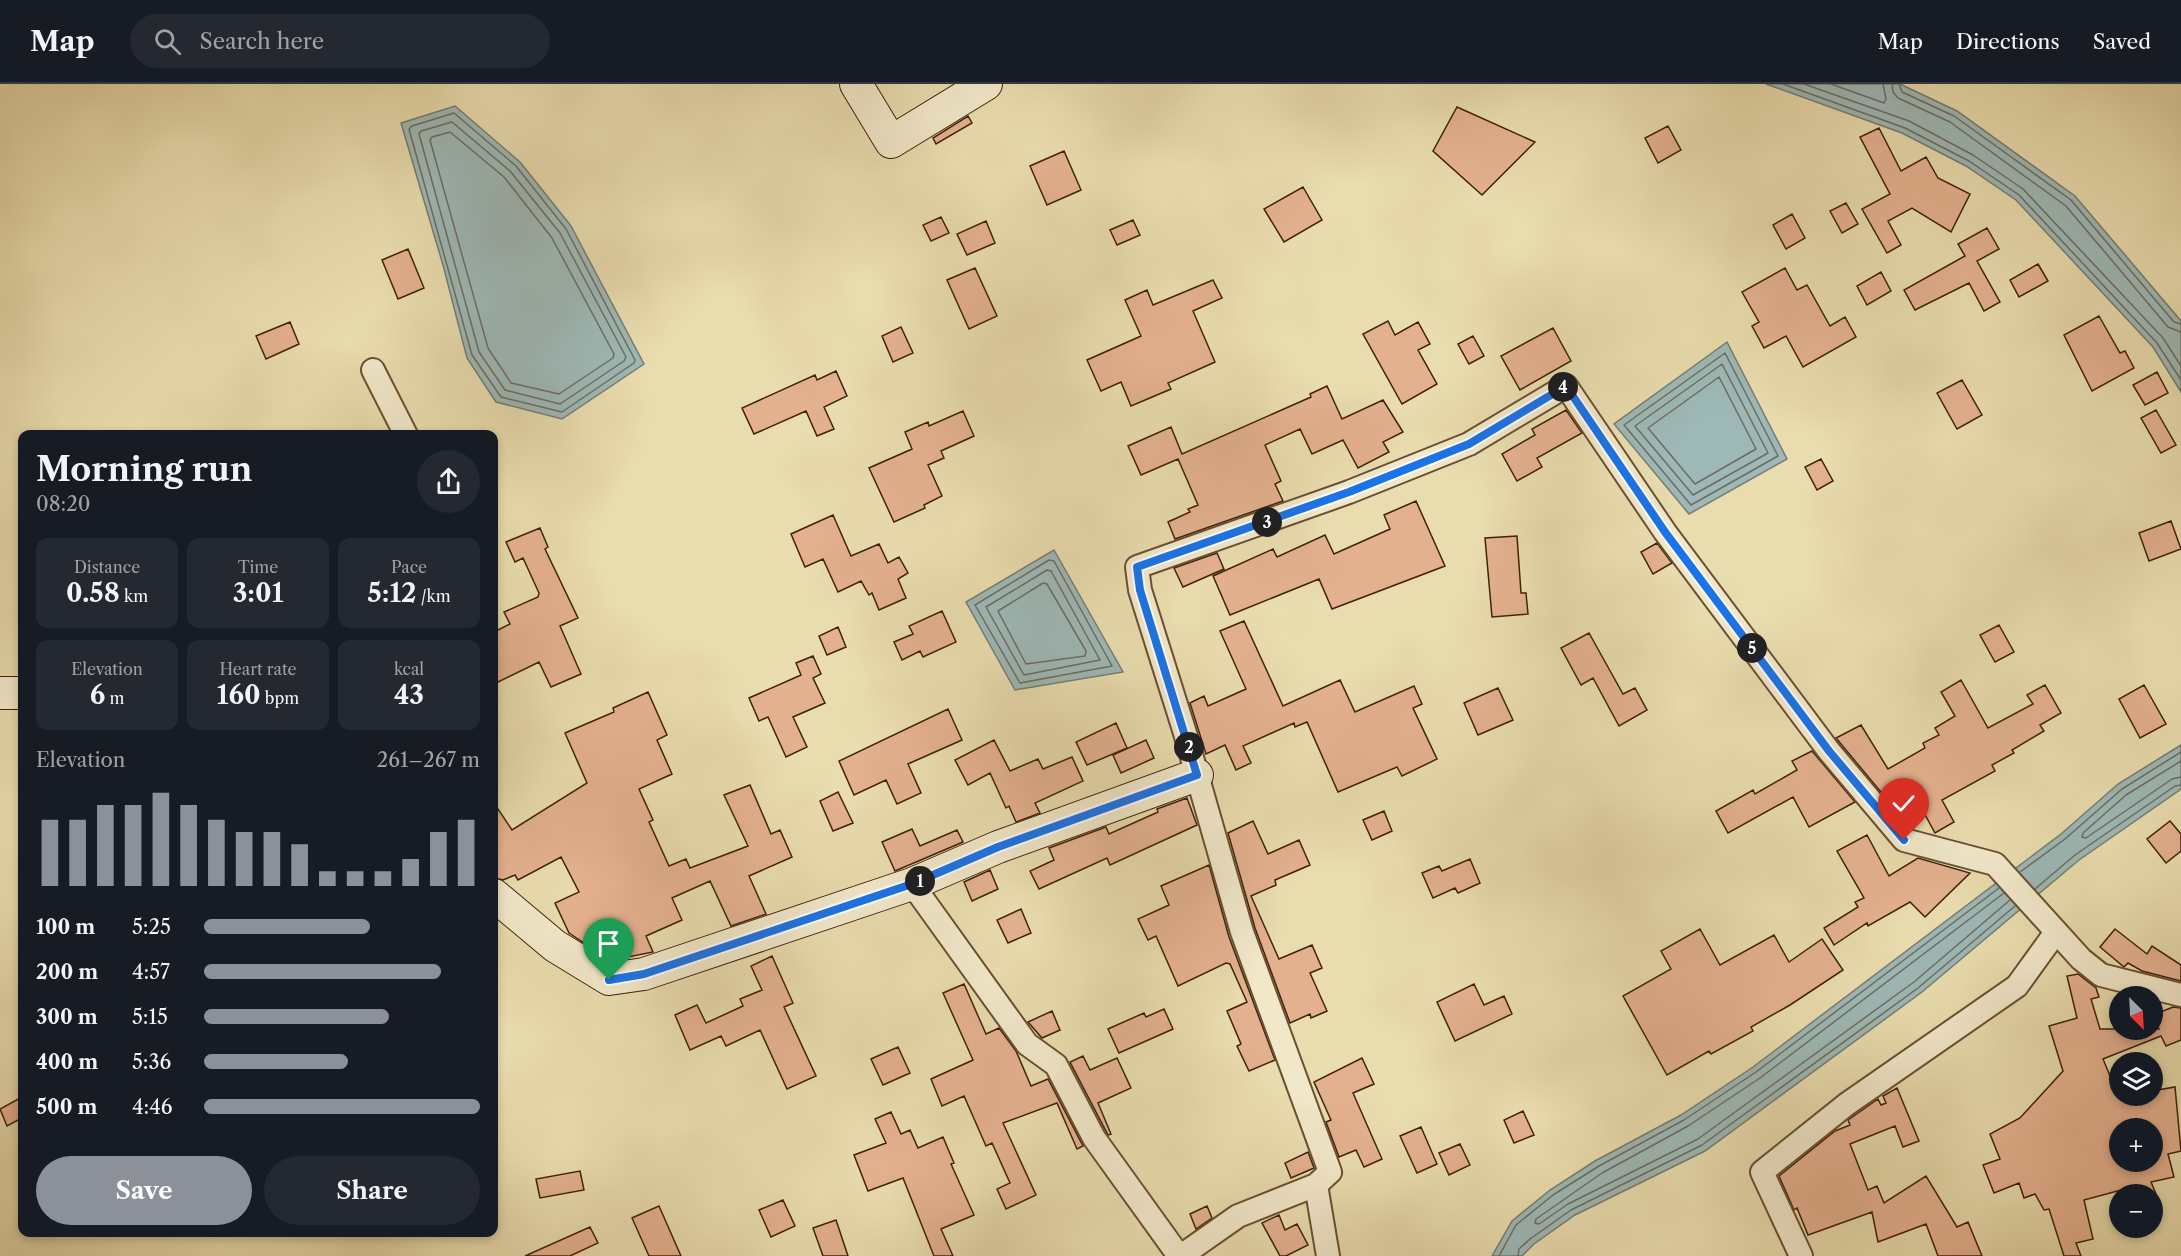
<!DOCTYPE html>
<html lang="en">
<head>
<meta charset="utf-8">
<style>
	:root { --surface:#171b24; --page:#242831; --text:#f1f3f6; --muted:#9ea1a6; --line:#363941; --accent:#8c9099 }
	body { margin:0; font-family:"Libre Caslon Text",serif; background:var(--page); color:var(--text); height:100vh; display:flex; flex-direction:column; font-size:22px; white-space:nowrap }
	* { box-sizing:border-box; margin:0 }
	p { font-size:20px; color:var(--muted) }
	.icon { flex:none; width:33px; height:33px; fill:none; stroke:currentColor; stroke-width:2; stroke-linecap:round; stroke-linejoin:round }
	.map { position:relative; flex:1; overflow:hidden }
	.sheet { position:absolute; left:18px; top:346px; width:480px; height:807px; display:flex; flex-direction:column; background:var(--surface); border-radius:12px; box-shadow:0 3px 9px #0003 }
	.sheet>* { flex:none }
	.needle { width:39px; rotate:156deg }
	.buttons { position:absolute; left:2109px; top:902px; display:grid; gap:12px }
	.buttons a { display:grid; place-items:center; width:54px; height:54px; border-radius:50%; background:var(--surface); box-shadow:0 3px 9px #0003; font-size:30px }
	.pin { position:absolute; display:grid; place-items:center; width:51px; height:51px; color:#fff; margin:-62px -26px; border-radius:50% 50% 50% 0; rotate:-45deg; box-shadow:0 0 6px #0007 }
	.pin .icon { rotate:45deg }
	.km { position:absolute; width:30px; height:30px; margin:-15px; border-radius:50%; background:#222; color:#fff; font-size:16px; line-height:30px; text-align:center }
	.round { display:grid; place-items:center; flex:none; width:63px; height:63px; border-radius:32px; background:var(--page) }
	.head { display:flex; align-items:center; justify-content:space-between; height:102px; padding:0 18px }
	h1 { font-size:33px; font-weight:700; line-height:45px }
	.stats { display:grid; grid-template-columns:repeat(3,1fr); gap:9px; height:102px; padding:6px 18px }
	.stats div { display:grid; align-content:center; border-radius:12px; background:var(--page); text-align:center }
	.stats b { font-size:26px; font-weight:700 }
	.stats small { font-size:16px; font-weight:400 }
	.stats p { font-size:16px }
	.chart { height:168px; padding:12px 18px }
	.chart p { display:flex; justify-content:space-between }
	.chart svg { width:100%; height:108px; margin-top:6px; stroke:var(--accent); stroke-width:6 }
	.primary-button { display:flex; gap:12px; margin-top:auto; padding:12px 18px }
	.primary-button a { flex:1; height:69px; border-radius:36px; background:var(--accent); color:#fff; font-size:24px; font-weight:700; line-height:69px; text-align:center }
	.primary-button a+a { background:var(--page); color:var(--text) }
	ul { padding:0 18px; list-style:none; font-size:20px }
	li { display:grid; grid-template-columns:96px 72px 1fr; align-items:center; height:45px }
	li i { height:15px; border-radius:8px; background:var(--accent) }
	header { display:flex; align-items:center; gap:36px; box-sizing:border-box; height:84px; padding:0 30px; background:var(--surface); border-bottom:2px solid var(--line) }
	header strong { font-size:28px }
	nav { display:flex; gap:33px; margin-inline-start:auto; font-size:21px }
	.search { width:420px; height:54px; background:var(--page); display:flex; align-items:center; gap:15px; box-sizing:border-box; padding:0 21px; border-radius:33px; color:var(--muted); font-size:22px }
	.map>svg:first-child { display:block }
	.water { fill:#9db8b6; stroke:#777c70; stroke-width:1.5 }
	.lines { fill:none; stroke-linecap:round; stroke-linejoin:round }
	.shore { stroke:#6e6c5f; stroke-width:1.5 }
	.building { fill:#e4b18f; stroke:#3e2108; stroke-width:1.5; fill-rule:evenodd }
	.street-casing { stroke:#695032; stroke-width:26 }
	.secondary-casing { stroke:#3e2108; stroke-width:34 }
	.street { stroke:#f1e8ca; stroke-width:22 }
	.secondary { stroke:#f1e8ca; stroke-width:32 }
	.route-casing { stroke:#fff; stroke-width:12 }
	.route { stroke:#1a73e8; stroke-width:8 }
</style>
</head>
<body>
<header>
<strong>Map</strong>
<div class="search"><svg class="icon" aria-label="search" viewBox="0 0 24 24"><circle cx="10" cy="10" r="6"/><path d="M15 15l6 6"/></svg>Search here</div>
<nav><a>Map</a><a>Directions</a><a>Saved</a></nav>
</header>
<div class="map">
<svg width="2181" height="1172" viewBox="0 0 2181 1172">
	<rect width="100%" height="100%" fill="#e9dcae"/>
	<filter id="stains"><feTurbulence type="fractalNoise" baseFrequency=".00333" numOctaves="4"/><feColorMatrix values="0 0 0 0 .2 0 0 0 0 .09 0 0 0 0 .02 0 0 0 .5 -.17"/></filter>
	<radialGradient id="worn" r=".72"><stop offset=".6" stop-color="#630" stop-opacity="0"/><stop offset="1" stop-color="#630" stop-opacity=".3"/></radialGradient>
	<path class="water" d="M1766 0H1900L1957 27 2075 112 2181 237V308L2153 263 2016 116 1966 82 1902 49Z
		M455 22 520 78 571 142 644 280 562 335 496 318 467 274 443 181 401 39Z
		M1727 258 1787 375 1689 430 1614 340Z
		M1054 466 1123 588 1015 606 966 518Z
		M2181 661V705L2079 776 1922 908 1705 1067 1575 1131 1534 1160 1522 1172H1492L1512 1137 1550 1106 1595 1077 1681 1031 1753 983 2061 750 2118 700Z"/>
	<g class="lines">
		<path class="shore" d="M1783 0 1905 44 1969 77 2019 111 2157 259 2181 296
			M1804 0 1909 37 1973 71 2023 105 2163 254 2181 282
			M1831 0 1884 19 1886 15 1883 0
			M1892 0 1893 8 1898 14 1950 38 2066 122 2168 243 2181 248
			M1899 0 1902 8 1954 32 2071 116 2174 238 2181 240
			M454 29 516 82 566 145 635 276 634 279 562 328 501 313 472 271 409 45 412 42Z
			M452 38 510 87 560 149 626 273 624 277 560 320 505 306 479 268 419 50 421 47Z
			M450 48 504 93 552 154 614 270 613 274 559 310 511 299 488 264 430 56 432 53Z
			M1725 269 1778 372 1691 421 1624 341Z
			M1722 280 1768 369 1693 411 1635 342Z
			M1719 293 1756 365 1695 400 1648 344Z
			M1049 476 1054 477 1112 582 1020 599 975 521Z
			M1047 486 1051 487 1100 576 1024 591 986 523Z
			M1043 499 1047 500 1086 567 1085 572 1026 580 998 527Z
			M2181 677 2126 711 2083 749 2082 753 2086 754 2172 695 2181 693
			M2020 788 2065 755 2122 705 2181 668
			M2035 805 2075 771 2175 702 2181 701
			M2004 809 1760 994 1688 1042 1602 1089 1536 1135 1535 1139 1539 1140 1568 1120 1698 1055 1914 898 2010 816
			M1499 1172 1516 1141 1553 1111 1599 1082 1684 1036 1756 988 1999 804
			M1518 1172 1519 1165 1530 1155 1571 1126 1702 1061 1918 904 2015 822"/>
	</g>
	<path class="building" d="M1457 23 1535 58 1482 111 1433 67Z
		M968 32 972 39 936 60 933 54Z
		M1668 42 1681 66 1658 79 1645 54Z
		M1879 44 1901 87 1926 73 1938 94 1970 110 1951 148 1912 124 1888 137 1901 161 1887 169 1862 125 1890 110 1860 53Z
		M1064 67 1081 106 1047 121 1030 82Z
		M1303 103 1322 136 1284 158 1264 125Z
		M1846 119 1858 140 1842 149 1830 127Z
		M1792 130 1805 154 1786 165 1773 141Z
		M941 133 949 149 931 157 923 141Z
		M1133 136 1140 151 1117 161 1110 146Z
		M986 137 995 159 967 171 957 150Z
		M1987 144 1999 165 1977 177 2000 218 1984 227 1969 199 1915 226 1904 206 1965 172 1958 160Z
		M408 165 424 204 398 215 382 176Z
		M2038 180 2048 197 2019 213 2010 196Z
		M975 184 997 232 969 245 947 196Z
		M1785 184 1797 206 1807 201 1830 242 1845 233 1856 253 1803 283 1786 252 1764 264 1752 242 1759 238 1742 208Z
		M1881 188 1891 207 1867 221 1857 202Z
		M1213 196 1222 214 1193 227 1215 278 1168 299 1171 305 1131 322 1121 298 1101 307 1087 276 1141 252 1125 216 1147 206 1153 221Z
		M2099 232 2120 269 2125 267 2134 284 2092 307 2064 251Z
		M1388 237 1395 251 1418 238 1430 260 1418 266 1437 300 1402 320 1363 250Z
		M290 238 299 260 266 275 256 252Z
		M901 243 913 269 893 278 882 252Z
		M1553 244 1571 277 1520 306 1501 272Z
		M1473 252 1484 272 1469 280 1458 260Z
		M836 287 847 312 824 323 834 345 817 352 806 327 754 350 742 324 815 291 817 296Z
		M2157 288 2168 309 2145 321 2133 301Z
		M1962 296 1982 331 1957 345 1937 309Z
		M1327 302 1342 335 1383 316 1403 348 1383 358 1389 368 1358 384 1343 356 1312 370 1300 345 1265 361 1281 397 1275 400 1283 417 1175 455 1168 438 1190 428 1188 425 1198 421 1178 375 1141 391 1128 362 1171 343 1182 370 1311 313 1310 310Z
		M1566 326 1582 349 1537 374 1542 383 1517 397 1502 370 1535 351 1532 345Z
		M2156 326 2176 361 2161 369 2141 334Z
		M963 327 974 352 941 367 944 374 928 381 942 412 924 421 925 424 894 438 869 384 912 365 905 348 928 338 929 342Z
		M1821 375 1833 397 1817 406 1805 383Z
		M1416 417 1445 482 1332 525 1319 495 1230 531 1213 492 1273 465 1277 473 1325 451 1334 470 1390 445 1384 431Z
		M833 431 851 472 879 460 888 479 899 473 908 489 898 495 906 514 879 526 872 509 869 511 861 497 838 508 823 475 805 483 791 450Z
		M2171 437 2181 465 2149 477 2139 449Z
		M540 444 548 463 545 465 578 534 560 542 581 590 551 603 539 578 494 600V548L510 540 504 528 538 513 539 509 523 474 515 478 506 458Z
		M1517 452 1521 509H1526L1528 530 1492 533 1485 454Z
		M1657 459 1672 479 1653 490 1641 468Z
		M1217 469 1224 485 1183 503 1174 484Z
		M942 527 956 558 923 573 920 567 902 576 894 558 913 550 909 542Z
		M1244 537 1283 622 1340 596 1355 628 1414 602 1422 620 1413 624 1437 675 1402 692 1397 683 1338 708 1307 638 1295 643 1294 639 1243 662 1251 679 1236 686 1225 661 1206 670 1190 619 1204 612 1208 622 1246 605 1220 547Z
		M1999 541 2014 568 1995 578 1980 551Z
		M838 543 846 563 827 571 819 552Z
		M1589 549 1623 610 1635 604 1647 626 1619 642 1593 594 1581 601 1561 564Z
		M813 572 821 590 813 594 825 619 793 633 807 663 786 673 768 633 759 637 749 614 801 591 796 579Z
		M1961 596 1988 644 2033 620 2027 611 2045 601 2061 629 2040 641 2044 647 2012 666 2014 669 1992 681 1995 687 1942 716 1954 738 1935 749 1923 727 1905 737 1836 654 1861 641 1888 685 1925 664 1923 659 1939 651 1935 644 1955 632 1941 608Z
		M2144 601 2166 640 2140 654 2119 615Z
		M1498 604 1513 636 1478 651 1464 619Z
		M648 608 667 651 657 656 672 690 639 705 653 736 649 738 669 782 686 775 690 784 748 762 724 711 750 701 771 750 780 746 792 773 749 792 766 830 731 842 710 797 672 814 682 836 646 852 653 868 613 876 603 854 587 861 569 849 555 819 579 808 561 773 518 796 515 791 503 796 494 794V719L512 746 587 699 565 649 614 628 613 624Z
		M948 625 962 656 908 680 921 709 897 720 886 696 854 711 839 677Z
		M1116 639 1127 664 1087 681 1076 658Z
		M994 656 1010 687 1038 675 1043 685 1072 673 1083 697 1035 719 1040 729 1016 738 1009 722 1006 724 990 689 968 701 955 676Z
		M1146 656 1154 674 1121 689 1113 671Z
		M1812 667 1855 718 1809 743 1793 713 1728 749 1716 727 1753 706 1755 710 1797 686 1792 677Z
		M838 708 853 739 833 747 820 717Z
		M1187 714 1197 741 1110 781 1107 774 1039 805 1030 787 1054 776 1049 764 1106 743 1109 750 1158 728 1157 725Z
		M1384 727 1392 747 1372 756 1363 736Z
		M1253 737 1268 770 1299 756 1310 781 1275 796 1276 801 1251 812 1279 875 1312 861 1322 884 1310 889 1327 927 1311 934 1310 930 1290 939 1255 844 1228 749Z
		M2170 737 2181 750V767L2166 779 2147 755Z
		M912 745 920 762 957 746 963 758 895 787 882 758Z
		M1867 751 1889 792 1918 774 1970 789 1925 833 1910 818 1868 842 1867 839 1834 861 1824 844 1858 823 1855 818 1864 814 1837 767Z
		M1470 775 1480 799 1458 809 1455 804 1433 814 1422 789 1439 782 1442 787Z
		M1209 781 1229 853 1275 976 1249 987 1237 962 1241 960 1227 927 1247 918 1230 880 1226 879 1178 902 1156 852 1148 856 1138 835 1169 821 1161 802Z
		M990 786 998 805 972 817 964 798Z
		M1021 825 1031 849 1008 859 997 836Z
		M1700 845 1720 881 1774 851 1789 878 1822 855 1843 886 1790 921 1751 943 1753 947 1711 970 1709 967 1667 991 1623 912 1671 885 1661 867Z
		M2115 845 2147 870 2152 862 2181 881V897L2142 887 2128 879 2124 883 2100 863Z
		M772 872 793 919 784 923 816 992 787 1005 760 946 726 962 721 952 690 966 675 931 697 921 706 939 743 922 740 915 762 906 751 882Z
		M2078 890 2096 904 2099 913 2091 915 2100 945H2159L2153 931 2173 923 2181 924V956L2166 962 2161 952 2103 975 2118 1011H2152V1007L2175 1003 2181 1067 2168 1070 2174 1093 2151 1098 2156 1110H2127L2125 1105 2084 1116 2093 1155 2076 1159 2081 1172H2064L2049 1125 2044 1126 2035 1110 2024 1114 2019 1099 1994 1109 1983 1081 2000 1075 1990 1050 2020 1034 2063 987 2049 942 2077 934 2067 892ZM2120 1044H2152V1077H2120Z
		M964 900 986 950 999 944 1016 967 1031 1002 1048 995 1083 1062 1077 1065 1057 1019 1003 1039 1036 1111 1006 1125 997 1105 1010 1099 992 1059 986 1062 964 1012 942 1022 931 995 973 976 943 909Z
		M1474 900 1484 921 1504 912 1512 930 1455 957 1437 918Z
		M1164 925 1173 945 1119 969 1108 945 1144 929 1146 933Z
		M1052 927 1060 946 1042 954 1028 938Z
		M898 963 910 989 883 1001 871 975Z
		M1083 972 1090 986 1117 974 1131 1004 1098 1019 1111 1050 1108 1051 1070 978Z
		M1362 974 1374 1000 1353 1009 1382 1075 1364 1083 1356 1066 1339 1073 1326 1038 1331 1036 1314 998Z
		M1897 1004 1919 1057 1903 1063 1895 1042 1850 1060 1868 1106 1877 1102 1884 1119 1926 1092 1957 1143 1968 1138 1982 1172H1938L1926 1140 1878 1158 1872 1128 1808 1151 1797 1124 1794 1126 1779 1092 1835 1047 1850 1041 1848 1036 1878 1015 1881 1021 1886 1019 1883 1012Z
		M22 1013V1034L7 1042 0 1025Z
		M1523 1027 1534 1051 1514 1059 1504 1036Z
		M891 1028 901 1050 910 1046 918 1064 943 1053 954 1079 951 1080 974 1131 941 1145 953 1172H934L903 1094 868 1107 854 1071 886 1059 875 1035Z
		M1421 1043 1437 1080 1417 1089 1400 1052Z
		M1460 1060 1470 1081 1449 1091 1439 1069Z
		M1308 1068 1314 1084 1291 1094 1285 1079Z
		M580 1087 584 1106 540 1114 536 1095Z
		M783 1116 795 1142 771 1153 759 1126Z
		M659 1122 681 1172H649L632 1134Z
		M1207 1122 1212 1134 1196 1145 1190 1130Z
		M1279 1131 1285 1146 1297 1140 1308 1161 1286 1172H1280L1262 1139Z
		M836 1136 848 1172H823L813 1144Z
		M590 1143 598 1159 570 1172H525Z"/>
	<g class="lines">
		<g class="street-casing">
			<path id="street" d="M373 286 406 351
				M912 800 1027 960 1056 981 1094 1054 1179 1172
				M1316 1101 1328 1172
				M1181 1172 1238 1132 1316 1101 1330 1088 1242 848 1185 649 1140 506 1137 483 1349 408 1469 360 1566 302 1665 448 1829 667 1904 756 1995 780 2081 875 2101 891 2181 911
				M1801 1172 1762 1088 1847 1020 2017 902 2056 848"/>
		</g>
		<g class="secondary-casing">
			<path id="secondary" d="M856 0 891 58 986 0
				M0 609H22
				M494 811 555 862 609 895 644 890 912 800 998 763 1197 691"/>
		</g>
		<use href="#street" class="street"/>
		<use href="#secondary" class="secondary"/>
	</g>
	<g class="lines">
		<g class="route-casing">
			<path id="route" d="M609 896 644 890 912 800 998 763 1197 691 1140 506 1137 483 1349 408 1469 360 1566 302 1665 448 1829 667 1904 756"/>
		</g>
		<use href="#route" class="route"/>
	</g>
	<rect width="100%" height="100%" filter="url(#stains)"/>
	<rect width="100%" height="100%" fill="url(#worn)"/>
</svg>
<div class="buttons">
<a><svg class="needle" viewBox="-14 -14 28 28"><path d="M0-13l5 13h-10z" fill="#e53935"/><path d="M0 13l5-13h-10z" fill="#9ea1a6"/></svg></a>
<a><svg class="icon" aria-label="layers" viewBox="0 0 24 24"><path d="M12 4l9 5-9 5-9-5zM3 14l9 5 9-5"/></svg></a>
<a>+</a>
<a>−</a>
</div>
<div class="pin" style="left:609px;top:896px;background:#1e9e55"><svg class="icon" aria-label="arrive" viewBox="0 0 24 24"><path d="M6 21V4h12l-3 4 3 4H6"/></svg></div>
<div class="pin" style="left:1904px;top:756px;background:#d93025"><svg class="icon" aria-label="check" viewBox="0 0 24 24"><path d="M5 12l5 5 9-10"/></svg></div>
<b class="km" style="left:920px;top:797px">1</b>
<b class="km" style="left:1189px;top:663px">2</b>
<b class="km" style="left:1267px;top:438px">3</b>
<b class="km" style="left:1563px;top:303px">4</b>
<b class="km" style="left:1752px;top:564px">5</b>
<section class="sheet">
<div class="head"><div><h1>Morning run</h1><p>08:20</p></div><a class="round"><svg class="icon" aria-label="share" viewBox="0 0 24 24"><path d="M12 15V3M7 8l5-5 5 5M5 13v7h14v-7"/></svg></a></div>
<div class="stats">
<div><p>Distance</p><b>0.58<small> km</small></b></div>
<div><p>Time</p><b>3:01</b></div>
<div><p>Pace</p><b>5:12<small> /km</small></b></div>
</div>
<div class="stats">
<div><p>Elevation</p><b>6<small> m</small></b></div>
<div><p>Heart rate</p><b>160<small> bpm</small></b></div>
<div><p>kcal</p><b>43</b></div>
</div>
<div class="chart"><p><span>Elevation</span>261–267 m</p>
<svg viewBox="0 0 160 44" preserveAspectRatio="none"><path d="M5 44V17M15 44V17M25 44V11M35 44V11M45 44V6M55 44V11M65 44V17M75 44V22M85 44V22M95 44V27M105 44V38M115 44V38M125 44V38M135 44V33M145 44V22M155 44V17"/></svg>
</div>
<ul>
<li><b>100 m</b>5:25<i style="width:60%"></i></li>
<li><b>200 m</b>4:57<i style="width:86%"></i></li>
<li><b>300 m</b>5:15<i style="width:67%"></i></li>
<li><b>400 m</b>5:36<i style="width:52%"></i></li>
<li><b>500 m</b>4:46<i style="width:100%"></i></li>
</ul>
<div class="primary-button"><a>Save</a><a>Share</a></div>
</section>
</div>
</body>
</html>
